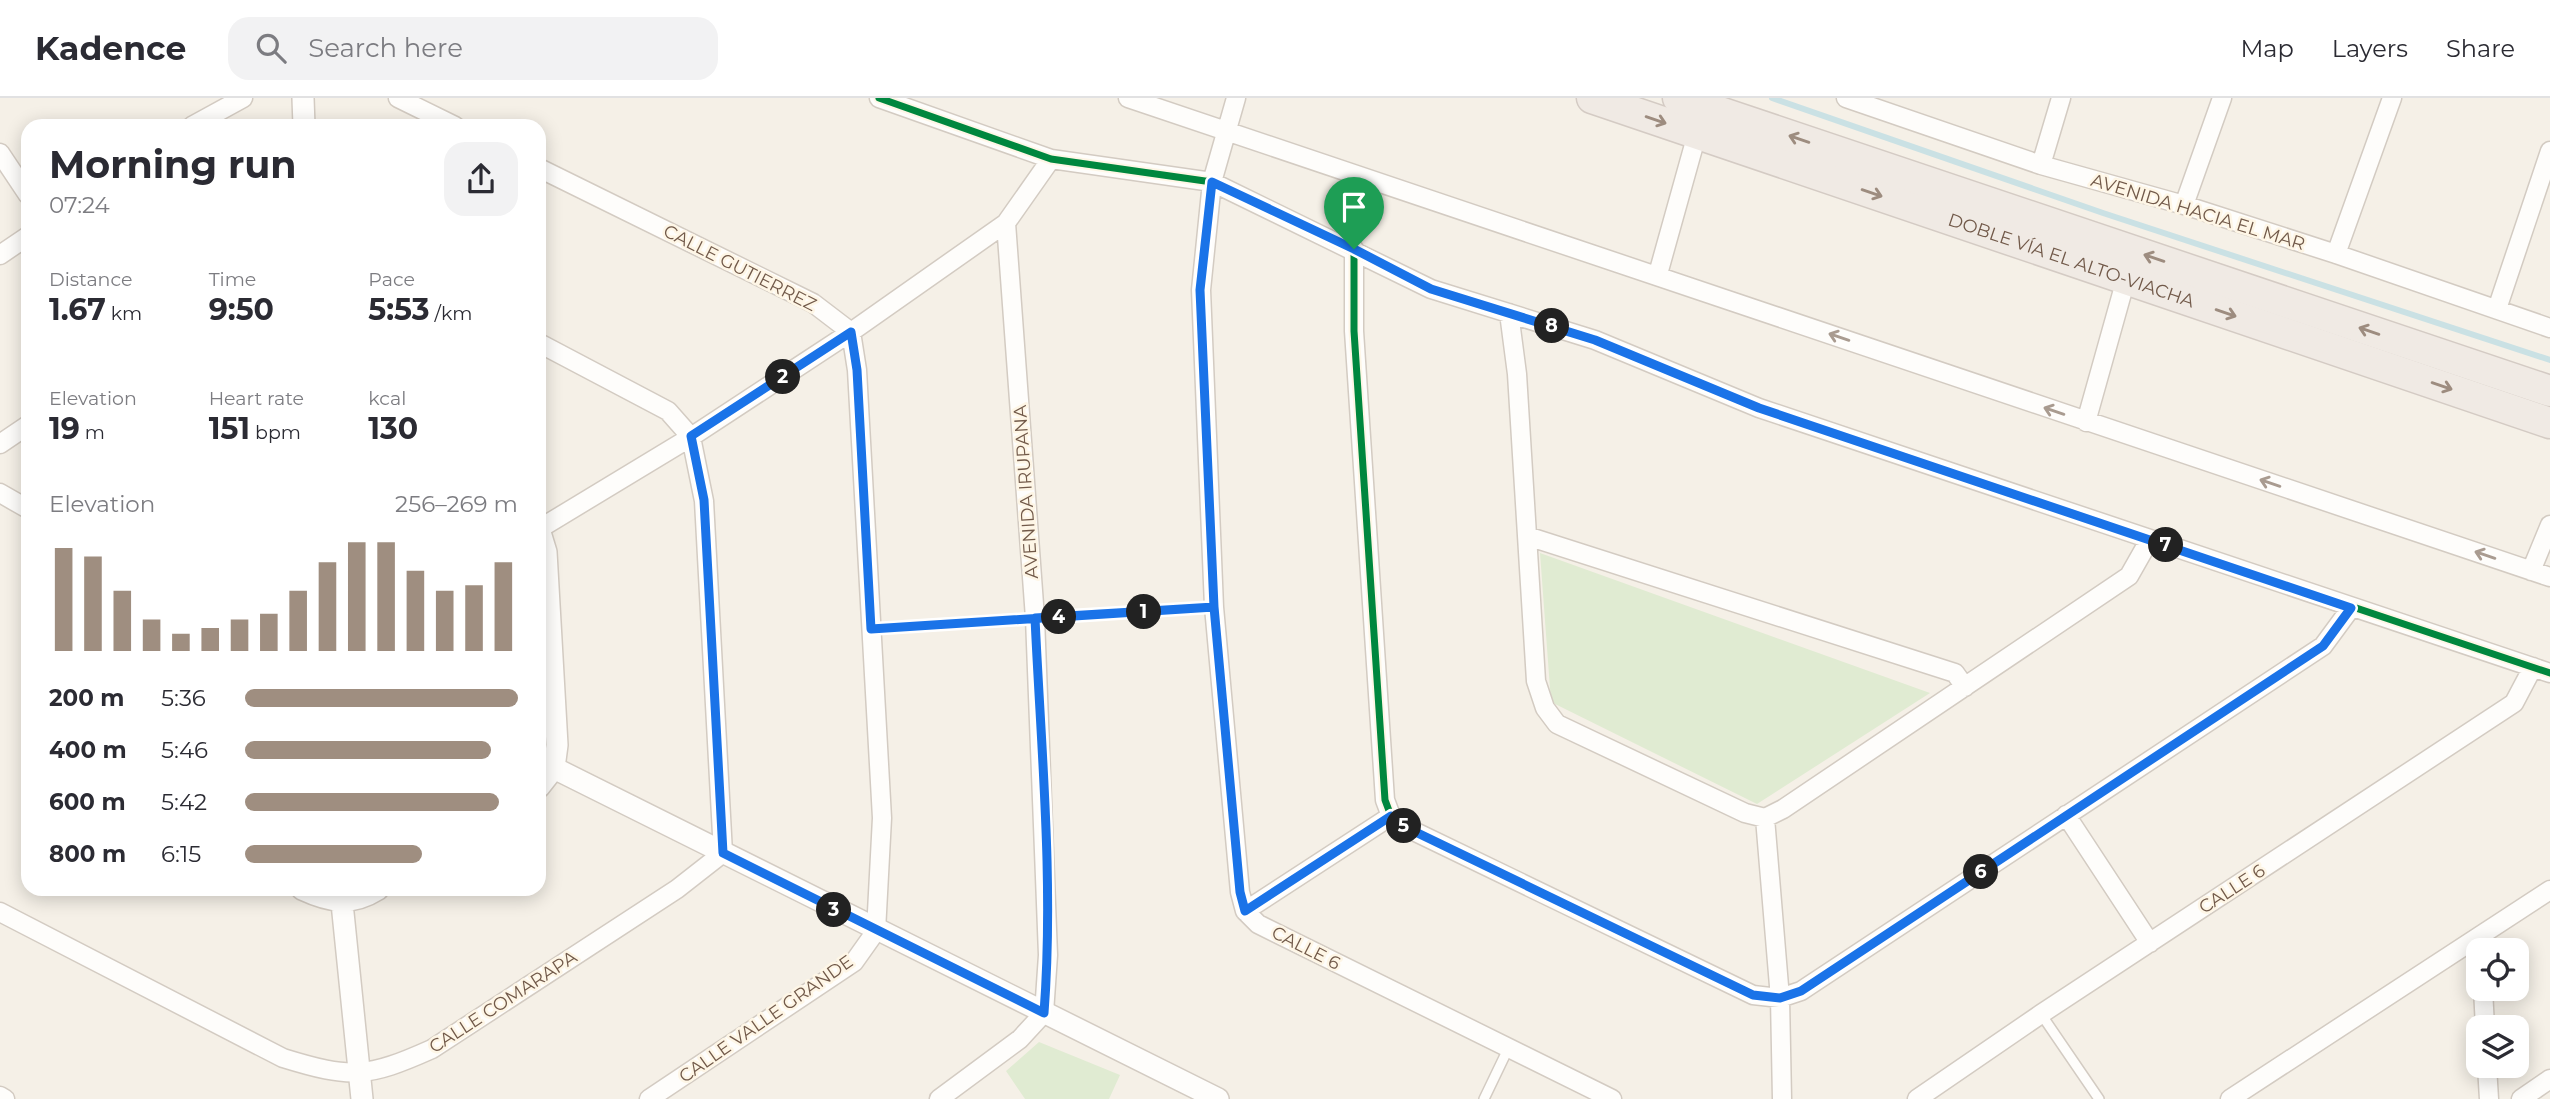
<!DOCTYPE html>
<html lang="en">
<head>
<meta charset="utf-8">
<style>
	:root { --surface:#fff; --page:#f2f2f3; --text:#2b2b33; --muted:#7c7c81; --line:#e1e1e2; --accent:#9f8e80 }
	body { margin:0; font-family:Montserrat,sans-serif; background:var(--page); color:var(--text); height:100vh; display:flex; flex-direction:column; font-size:26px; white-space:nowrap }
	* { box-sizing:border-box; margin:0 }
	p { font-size:23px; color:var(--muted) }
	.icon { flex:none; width:38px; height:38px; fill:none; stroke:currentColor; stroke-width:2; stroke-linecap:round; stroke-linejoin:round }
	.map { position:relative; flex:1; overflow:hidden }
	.sheet { position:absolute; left:21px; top:21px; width:525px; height:777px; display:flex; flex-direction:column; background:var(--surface); border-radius:21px; box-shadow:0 4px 18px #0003 }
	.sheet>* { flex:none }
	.fabs { position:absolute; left:2466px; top:840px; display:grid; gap:14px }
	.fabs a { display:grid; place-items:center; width:63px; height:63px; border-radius:14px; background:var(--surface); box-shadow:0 4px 18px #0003; font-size:35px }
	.pin { position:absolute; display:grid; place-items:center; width:60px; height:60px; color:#fff; margin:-72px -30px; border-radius:50% 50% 50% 0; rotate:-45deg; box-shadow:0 0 7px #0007 }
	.pin .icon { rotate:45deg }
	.km { position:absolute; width:35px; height:35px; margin:-18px; border-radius:50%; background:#222; color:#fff; font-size:19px; line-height:35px; text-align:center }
	.round { display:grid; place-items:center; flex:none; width:74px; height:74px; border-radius:21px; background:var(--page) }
	.overview { display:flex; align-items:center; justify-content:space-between; height:119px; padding:0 28px }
	h1 { font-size:38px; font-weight:700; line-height:52px }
	.stats { display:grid; grid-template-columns:repeat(3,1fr); gap:10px; height:119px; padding:7px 28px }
	.stats div { display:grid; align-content:center }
	.stats b { font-size:30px; font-weight:700 }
	.stats small { font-size:19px; font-weight:400 }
	.stats p { font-size:19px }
	.chart { height:196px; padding:14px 28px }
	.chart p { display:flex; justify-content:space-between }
	.chart svg { width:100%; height:126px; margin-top:7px; stroke:var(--accent); stroke-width:6 }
	ul { padding:0 28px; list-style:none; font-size:23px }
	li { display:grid; grid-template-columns:112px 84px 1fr; align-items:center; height:52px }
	li i { height:18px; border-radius:9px; background:var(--accent) }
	header { display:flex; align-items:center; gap:42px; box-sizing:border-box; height:98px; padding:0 35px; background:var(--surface); border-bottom:2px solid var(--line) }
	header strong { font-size:33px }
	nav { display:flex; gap:38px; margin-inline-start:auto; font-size:24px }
	.search { width:490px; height:63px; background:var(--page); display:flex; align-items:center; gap:18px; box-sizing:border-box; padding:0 24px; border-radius:21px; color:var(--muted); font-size:26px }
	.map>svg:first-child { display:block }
	.green { fill:#e0ebd2 }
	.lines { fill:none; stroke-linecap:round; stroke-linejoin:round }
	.stream { stroke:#cae1e4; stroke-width:6 }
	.service-casing { stroke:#d3cbc2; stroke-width:12 }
	.minor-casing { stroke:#d3cbc2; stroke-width:21 }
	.tertiary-casing { stroke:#d3cbc2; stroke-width:24 }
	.trunk-casing { stroke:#d4cbc4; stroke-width:33 }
	.service { stroke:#fefdfb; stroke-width:9 }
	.minor { stroke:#fefdfb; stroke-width:18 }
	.tertiary { stroke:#fefdfb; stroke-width:21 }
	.trunk { stroke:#f0eae4; stroke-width:30 }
	.cycleway-casing { stroke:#fef6e6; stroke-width:11 }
	.cycleway { stroke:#00873e; stroke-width:7 }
	.oneway { stroke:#9d8c7f }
	.oneway2 { stroke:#a99b90 }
	.route-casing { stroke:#fff; stroke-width:14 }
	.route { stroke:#1a73e8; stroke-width:9 }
	.labels { text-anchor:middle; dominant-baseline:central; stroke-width:5; stroke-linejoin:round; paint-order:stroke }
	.street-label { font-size:18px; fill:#715949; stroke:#fef6e6 }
</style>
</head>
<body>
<header>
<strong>Kadence</strong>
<div class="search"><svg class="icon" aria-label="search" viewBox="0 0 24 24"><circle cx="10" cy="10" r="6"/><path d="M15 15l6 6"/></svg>Search here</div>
<nav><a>Map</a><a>Layers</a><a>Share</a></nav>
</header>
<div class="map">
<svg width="2550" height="1001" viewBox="0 0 2550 1001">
	<rect width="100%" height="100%" fill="#f5f0e7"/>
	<path class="green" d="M1540 455 1930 595 1757 706 1551 604Z
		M1039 944 1120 977 1109 1001H1025L1006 973Z"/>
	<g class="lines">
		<path class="stream" d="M1772 0 2103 115 2550 262"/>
		<g class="service-casing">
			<path id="service" d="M871 531 1214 509
				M2041 916 2099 1001
				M1484 1001 1508 951"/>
		</g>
		<g class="minor-casing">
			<path id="minor" d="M398 0 455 28
				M879 0 1051 61 1212 84 1431 191 1595 242 1759 310 2550 575
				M1128 0 2550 479
				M1236 0 1212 84 1201 192 1214 509 1240 794 1245 813 1258 826 1612 1001
				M1846 0 2041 67 2184 107 2336 156 2550 230
				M192 28 243 0
				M0 55 28 97
				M2041 67 2061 0
				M539 70 813 205 851 234 857 272 882 720 876 833 854 864 649 1001
				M2184 107 2222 0
				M1354 151V233L1385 702 1391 718 1401 727 1753 897 1780 900 1801 893 2323 548 2351 510
				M2336 156 2392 0
				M0 157 28 138
				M1658 176 1697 36
				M2497 211 2550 53
				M1509 215 1517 276 1536 583 1545 610 1557 626 1745 715 1765 720 1783 711 2129 478 2150 441
				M2086 324 2126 181
				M0 346 28 327
				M0 395 28 411
				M539 431 691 339 851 234 1006 125 1051 61
				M1527 438 1955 575 1965 589
				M2531 473 2550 427
				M2066 717 2150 845
				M1765 720 1780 900 1782 1001
				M1245 813 1391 718
				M0 814 283 960C351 981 367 980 432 951L677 791 723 755 704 403 691 339 668 313 539 245
				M2483 891 2485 929
				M2487 968 2489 1001
				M0 998 5 1001
				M939 1001 1020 941 1044 915 1048 857 1035 520 1006 125
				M1917 1001 2041 916 2514 605 2533 569
				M2230 1001 2550 792
				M2521 1001 2550 981"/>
		</g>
		<g class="tertiary-casing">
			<path id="tertiary" d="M303 0 304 28
				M539 431 546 454 557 647 554 670 539 689
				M554 670 1218 1001
				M302 791C330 804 351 808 378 791
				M342 805 362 1001"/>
		</g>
		<g class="trunk-casing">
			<g id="trunk">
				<path id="s1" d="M1592 0 2550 325"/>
				<path d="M1678 0 2550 293"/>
			</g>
		</g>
		<use href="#service" class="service"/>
		<use href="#minor" class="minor"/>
		<use href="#tertiary" class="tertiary"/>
		<use href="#trunk" class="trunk"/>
		<g class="cycleway-casing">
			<path id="cycleway" d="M879 0 1051 61 1212 84 1431 191 1595 242 1759 310 2550 575
				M1354 151V233L1385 702 1391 718 1401 727 1753 897 1780 900 1801 893 2323 548 2351 510"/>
		</g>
		<use href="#cycleway" class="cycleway"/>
	</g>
	<defs><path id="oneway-shaft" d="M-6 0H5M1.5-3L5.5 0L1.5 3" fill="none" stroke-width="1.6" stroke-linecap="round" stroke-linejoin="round" transform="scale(1.75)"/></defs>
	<g class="oneway">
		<use href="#oneway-shaft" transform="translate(1656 22) rotate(19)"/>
		<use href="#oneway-shaft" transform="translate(1799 41) rotate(-161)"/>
		<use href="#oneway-shaft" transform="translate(1872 95) rotate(19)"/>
		<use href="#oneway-shaft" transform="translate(2154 160) rotate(-161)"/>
		<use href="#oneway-shaft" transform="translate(2226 215) rotate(19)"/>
		<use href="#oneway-shaft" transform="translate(2369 233) rotate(-161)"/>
		<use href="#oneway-shaft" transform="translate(2442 288) rotate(19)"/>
	</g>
	<g class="oneway2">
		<use href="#oneway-shaft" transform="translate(1839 239) rotate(-161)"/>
		<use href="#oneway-shaft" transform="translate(2054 313) rotate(-161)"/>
		<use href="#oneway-shaft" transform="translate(2270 385) rotate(-161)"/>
		<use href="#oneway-shaft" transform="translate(2485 457) rotate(-161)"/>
	</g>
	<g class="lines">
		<g class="route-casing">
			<path id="route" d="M1354 151 1212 84 1200 192 1214 509 871 531 857 272 851 234 691 338 704 402 723 755 1044 915C1054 784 1041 651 1035 520L1214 509 1240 794 1245 813 1391 718 1401 727 1753 897 1780 900 1801 893 2323 548 2351 510 1759 310 1595 242 1431 191 1354 151"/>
		</g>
		<use href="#route" class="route"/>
	</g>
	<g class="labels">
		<g class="street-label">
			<text transform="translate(2198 114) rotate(17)">AVENIDA HACIA EL MAR</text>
			<text stroke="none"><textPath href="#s1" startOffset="506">DOBLE VÍA EL ALTO-VIACHA</textPath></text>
			<text transform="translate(740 170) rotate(27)">CALLE GUTIERREZ</text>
			<text transform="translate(1026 394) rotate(-94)">AVENIDA IRUPANA</text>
			<text transform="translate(2232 791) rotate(-33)">CALLE 6</text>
			<text transform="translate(1306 850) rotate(27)">CALLE 6</text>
			<text transform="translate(503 904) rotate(-33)">CALLE COMARAPA</text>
			<text transform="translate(766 921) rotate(-35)">CALLE VALLE GRANDE</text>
		</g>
	</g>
</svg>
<div class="fabs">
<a><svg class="icon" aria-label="locate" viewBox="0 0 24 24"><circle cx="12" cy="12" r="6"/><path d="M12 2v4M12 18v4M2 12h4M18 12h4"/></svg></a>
<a><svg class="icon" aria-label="layers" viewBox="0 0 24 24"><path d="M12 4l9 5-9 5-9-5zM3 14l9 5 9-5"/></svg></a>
</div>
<div class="pin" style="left:1354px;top:151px;background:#1e9e55"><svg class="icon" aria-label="arrive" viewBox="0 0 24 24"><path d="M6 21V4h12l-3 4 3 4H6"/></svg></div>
<b class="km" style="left:1144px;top:514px">1</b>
<b class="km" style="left:783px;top:279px">2</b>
<b class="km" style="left:834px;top:812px">3</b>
<b class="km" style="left:1059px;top:519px">4</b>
<b class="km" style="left:1404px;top:728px">5</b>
<b class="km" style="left:1981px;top:774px">6</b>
<b class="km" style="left:2166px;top:447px">7</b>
<b class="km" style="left:1552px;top:228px">8</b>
<section class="sheet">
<div class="overview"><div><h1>Morning run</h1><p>07:24</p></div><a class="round"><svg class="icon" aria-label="share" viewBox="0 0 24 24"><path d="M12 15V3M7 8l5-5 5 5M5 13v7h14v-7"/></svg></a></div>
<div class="stats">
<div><p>Distance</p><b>1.67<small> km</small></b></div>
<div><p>Time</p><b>9:50</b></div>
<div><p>Pace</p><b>5:53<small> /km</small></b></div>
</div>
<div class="stats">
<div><p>Elevation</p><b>19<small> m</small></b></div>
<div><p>Heart rate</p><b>151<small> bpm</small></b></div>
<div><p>kcal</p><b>130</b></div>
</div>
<div class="chart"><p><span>Elevation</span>256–269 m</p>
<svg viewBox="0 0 160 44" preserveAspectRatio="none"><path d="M5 44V8M15 44V11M25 44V23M35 44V33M45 44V38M55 44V36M65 44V33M75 44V31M85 44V23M95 44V13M105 44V6M115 44V6M125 44V16M135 44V23M145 44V21M155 44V13"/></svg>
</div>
<ul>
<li><b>200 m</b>5:36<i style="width:100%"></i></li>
<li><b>400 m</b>5:46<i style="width:90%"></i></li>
<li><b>600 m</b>5:42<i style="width:93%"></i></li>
<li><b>800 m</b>6:15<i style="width:65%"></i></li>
</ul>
</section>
</div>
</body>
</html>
